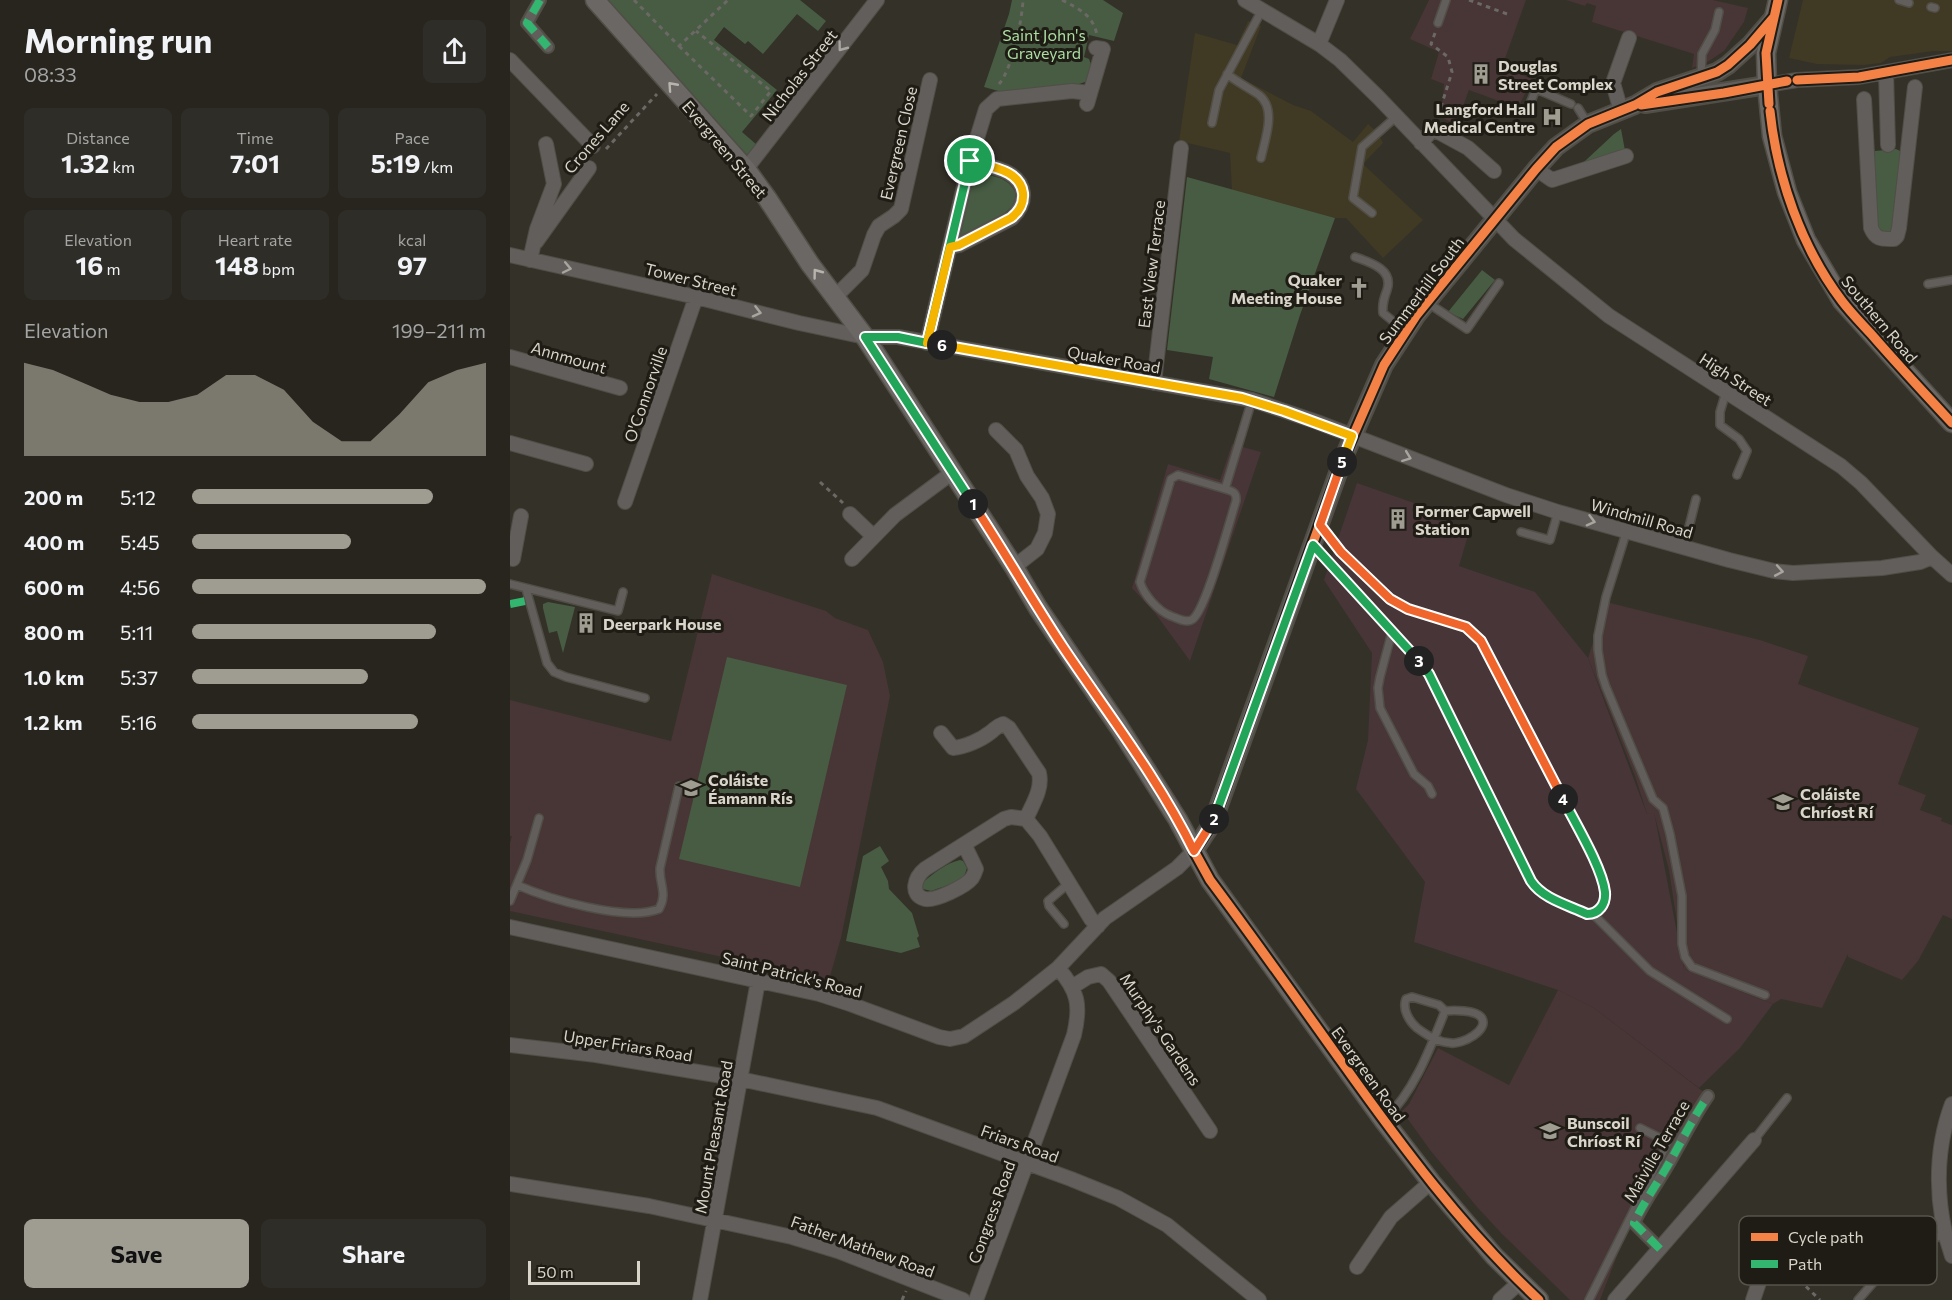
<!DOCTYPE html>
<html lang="en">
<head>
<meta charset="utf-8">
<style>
	:root { --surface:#27251e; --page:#2f2d27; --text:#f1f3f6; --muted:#a4a5a4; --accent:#9f9c91 }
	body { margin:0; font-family:Commissioner,sans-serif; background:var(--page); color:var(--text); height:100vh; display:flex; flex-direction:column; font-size:22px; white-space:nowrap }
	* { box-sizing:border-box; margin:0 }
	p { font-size:20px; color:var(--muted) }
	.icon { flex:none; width:33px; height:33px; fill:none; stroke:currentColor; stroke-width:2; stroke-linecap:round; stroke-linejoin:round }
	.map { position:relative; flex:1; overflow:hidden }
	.panel { display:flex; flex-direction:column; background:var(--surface); width:510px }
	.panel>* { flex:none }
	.scale { position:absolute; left:18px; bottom:15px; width:112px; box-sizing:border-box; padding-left:6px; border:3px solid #d9d5ca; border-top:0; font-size:16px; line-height:21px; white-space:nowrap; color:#d9d5ca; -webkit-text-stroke:4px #1e1c14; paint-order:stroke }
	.pin { position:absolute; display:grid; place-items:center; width:51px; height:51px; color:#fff; margin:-26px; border:3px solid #fff; border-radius:50%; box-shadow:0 2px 6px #0007 }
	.km { position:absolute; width:30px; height:30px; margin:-15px; border-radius:50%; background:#222; color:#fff; font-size:16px; line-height:30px; text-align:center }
	.round { display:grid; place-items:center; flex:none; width:63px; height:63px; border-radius:9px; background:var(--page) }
	.headline { display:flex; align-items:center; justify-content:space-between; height:102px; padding:0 24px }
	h1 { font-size:33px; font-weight:700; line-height:45px }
	.figures { display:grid; grid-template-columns:repeat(3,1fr); gap:9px; height:102px; padding:6px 24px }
	.figures div { display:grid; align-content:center; border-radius:9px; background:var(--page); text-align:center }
	.figures b { font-size:26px; font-weight:700 }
	.figures small { font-size:16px; font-weight:400 }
	.figures p { font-size:16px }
	.chart { height:168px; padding:12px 24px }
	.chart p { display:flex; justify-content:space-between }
	.chart svg { width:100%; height:108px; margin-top:6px; fill:var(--accent); opacity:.7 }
	.action { display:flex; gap:12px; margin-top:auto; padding:12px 24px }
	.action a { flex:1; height:69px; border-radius:9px; background:var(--accent); color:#111; font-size:24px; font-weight:700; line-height:69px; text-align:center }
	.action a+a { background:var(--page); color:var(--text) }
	ul { padding:0 24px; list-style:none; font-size:20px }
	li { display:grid; grid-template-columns:96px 72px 1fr; align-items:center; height:45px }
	li i { height:15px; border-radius:8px; background:var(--accent) }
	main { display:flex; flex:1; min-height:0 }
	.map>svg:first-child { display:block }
	.built { fill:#403923 }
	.industrial { fill:#473538 }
	.education { fill:#483535 }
	.green { fill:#475c42 }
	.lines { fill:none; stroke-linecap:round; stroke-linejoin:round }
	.service-casing { stroke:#514e46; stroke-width:10 }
	.pedestrian-casing { stroke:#514e46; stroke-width:14 }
	.minor-casing { stroke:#514e46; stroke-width:16 }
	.tertiary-casing { stroke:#514e46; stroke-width:20 }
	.secondary-casing { stroke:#514e46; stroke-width:21 }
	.path { stroke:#6b6865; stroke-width:3; stroke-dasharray:4.5 4.5; stroke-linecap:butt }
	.service { stroke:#615e5c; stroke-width:7 }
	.pedestrian { stroke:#615e5c; stroke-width:10 }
	.minor { stroke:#615e5c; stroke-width:14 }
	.tertiary { stroke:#615e5c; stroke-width:16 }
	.secondary { stroke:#6a6765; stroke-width:18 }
	.quiet { stroke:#33b770; stroke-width:8; stroke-dasharray:15 8; stroke-linecap:butt }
	.cycleway-casing { stroke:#1e1c14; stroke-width:13 }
	.cycleway { stroke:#f48246; stroke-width:9 }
	.oneway { stroke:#a9a59e }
	.oneway2 { stroke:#b8b4ac }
	.split-1-casing { stroke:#fff; stroke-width:12 }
	.split-2-casing { stroke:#fff; stroke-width:12 }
	.split-3-casing { stroke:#fff; stroke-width:12 }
	.split-4-casing { stroke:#fff; stroke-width:12 }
	.split-5-casing { stroke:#fff; stroke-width:12 }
	.split-6-casing { stroke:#fff; stroke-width:12 }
	.split-7-casing { stroke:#fff; stroke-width:12 }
	.split-1 { stroke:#22a559; stroke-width:8 }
	.split-2 { stroke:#f0652b; stroke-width:8 }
	.split-3 { stroke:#22a559; stroke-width:8 }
	.split-4 { stroke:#22a559; stroke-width:8 }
	.split-5 { stroke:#f0652b; stroke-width:8 }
	.split-6 { stroke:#f5b400; stroke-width:8 }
	.split-7 { stroke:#f5b400; stroke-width:8 }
	.labels { text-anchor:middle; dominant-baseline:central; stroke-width:6; stroke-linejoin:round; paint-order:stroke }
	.park-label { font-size:16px; fill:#acdea3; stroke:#1e1c14 }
	.poi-label { font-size:16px; font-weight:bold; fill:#d9d5ca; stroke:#1e1c14; text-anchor:start }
	.street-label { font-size:16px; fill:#d9d5ca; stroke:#1e1c14 }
	.key { fill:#1e1c14; stroke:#56544b; stroke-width:1.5 }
	.key-label { font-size:16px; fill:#d9d5ca }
</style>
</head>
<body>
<main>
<section class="panel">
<div class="headline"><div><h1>Morning run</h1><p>08:33</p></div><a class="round"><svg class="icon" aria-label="share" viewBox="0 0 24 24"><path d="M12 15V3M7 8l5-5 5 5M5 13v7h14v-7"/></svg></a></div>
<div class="figures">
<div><p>Distance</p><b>1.32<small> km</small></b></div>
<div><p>Time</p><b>7:01</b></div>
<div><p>Pace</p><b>5:19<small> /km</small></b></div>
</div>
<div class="figures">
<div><p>Elevation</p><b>16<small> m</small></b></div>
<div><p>Heart rate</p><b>148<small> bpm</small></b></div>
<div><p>kcal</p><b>97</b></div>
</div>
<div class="chart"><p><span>Elevation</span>199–211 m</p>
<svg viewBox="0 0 160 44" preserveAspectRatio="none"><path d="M0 44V6L10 9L20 14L30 19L40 22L50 22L60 19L70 11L80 11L90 17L100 30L110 38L120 38L130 27L140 14L150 9L160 6V44z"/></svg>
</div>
<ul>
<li><b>200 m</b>5:12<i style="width:82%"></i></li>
<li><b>400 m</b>5:45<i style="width:54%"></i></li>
<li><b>600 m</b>4:56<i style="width:100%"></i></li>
<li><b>800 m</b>5:11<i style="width:83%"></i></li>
<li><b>1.0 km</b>5:37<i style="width:60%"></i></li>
<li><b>1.2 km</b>5:16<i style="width:77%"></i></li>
</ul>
<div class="action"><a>Save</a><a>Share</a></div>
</section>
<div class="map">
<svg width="1442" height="1300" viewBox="0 0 1442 1300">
	<rect width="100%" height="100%" fill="#343128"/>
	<path class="built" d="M1293 0H1442V51H1423L1380 57 1371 63 1354 65 1307 64 1279 58Z
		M738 21 751 26 731 78 783 105 801 111 843 142 858 124 868 133 873 143 853 164 913 220 873 258 836 218H825L722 190 720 153 669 141 685 33 727 45Z"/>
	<path class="industrial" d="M722 444 751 452 680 661 645 613 622 588 658 464 710 480Z
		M847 483 904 503 902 511 959 532 949 566 1025 592 1078 658 1137 814 1144 812 1174 969 1263 1004 1230 1048 1189 1088 1084 1008 1048 990 904 942 915 882 846 789 858 740 862 653 814 580Z"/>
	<path class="education" d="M919 0H1016L992 67 1022 79 1008 108 959 90 946 125 926 114 933 100 934 84 921 79 929 52 900 39Z
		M1056 0H1203L1238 8 1234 22 1214 51 1196 63 1182 68 1184 54 1082 22 1086 6 1077 3 1075 6Z
		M202 574 316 611 325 618 358 630 373 662 380 696 331 938 319 980 0 911V843L2 836H0V700L161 741Z
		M1096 602 1250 640 1298 656 1288 684 1409 728 1388 784 1416 795 1410 810 1432 818 1431 821 1442 825V919L1433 915 1408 961 1392 980 1338 957V954L1312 1008 1271 999 1263 1004 1174 969 1159 870 1144 813 1137 814 1125 776 1078 658Z
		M1048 990 1084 1008 1195 1093 1124 1212 1090 1300H1060L992 1234 967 1207 920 1150 892 1111 899 1104 928 1048 999 1085Z"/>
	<path class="green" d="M96 0H290L316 21 308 31 287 14 253 54 238 41 235 44 214 27 204 40 267 90 232 132 247 145 238 156Z
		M502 0H593L613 13 604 41 579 35 574 57 579 59 582 67 578 81 569 84 492 92 474 87 499 14Z
		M1111 129 1116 156 1061 174 1104 134Z
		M1386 149 1392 152 1382 234 1366 230 1363 156 1365 151Z
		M470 175C486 174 505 181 507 199 501 214 464 234 449 237L460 183 464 177Z
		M677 177 825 218 790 315 764 397 699 379 703 357 657 350Z
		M972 270 985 280 953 319 938 312Z
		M38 602 65 607 53 653 47 631 39 633 33 608V604Z
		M217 657 337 685 290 887 169 859Z
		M370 846 379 861 371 867 378 881 379 889 402 913 409 936 407 938 410 947 391 953 336 941 353 856Z
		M450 860 453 861 457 868 454 877 450 881 421 891 413 889 412 883C423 874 436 863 450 860Z"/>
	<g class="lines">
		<g class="service-casing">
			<path id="service" d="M1389 0 1399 3
				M1421 7 1425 8
				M928 23 936 0
				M717 74C727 82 739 88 749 95 767 109 755 139 751 158
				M1191 77 1192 54 1205 30 1209 12
				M1019 106 1026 89 1061 104
				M1068 108 1078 124
				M702 123 709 90 752 10
				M862 213 843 198 852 147 887 116
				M845 257C859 262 884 269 877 290 874 298 872 304 873 313L895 331
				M1418 284 1442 280
				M918 303 957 329 989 283
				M1216 392 1210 412V425L1229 439 1237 451 1227 475
				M715 489 668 475 661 479 630 582C634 595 648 611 661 616 667 618 677 624 683 619 697 607 719 523 726 501 727 492 722 491 715 489L742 400
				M1117 530 1096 597 1088 636V650L1092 675 1096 687 1143 799 1153 808 1160 834 1172 896V944L1175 957 1182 967 1255 995
				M1011 532 1040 540 1048 512
				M803 545 919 674 1007 855 1025 888 1034 894 1077 914C1104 915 1093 884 1089 870L971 641 956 627 898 609 880 599 831 552 811 527
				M1174 547 1186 499
				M0 584 108 611 113 592
				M16 589 37 663 44 672 56 677 135 698
				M882 632 870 677 868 688 870 708 904 774 918 786 922 794
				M7 885C39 899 116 922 149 909 158 893 149 884 150 868L169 786
				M0 901 17 860 29 818
				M1083 914 1140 971 1217 1019
				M554 924 539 906 538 901 558 884
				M902 997 929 1005 935 1011C944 1010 965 1010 971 1017 981 1030 951 1045 941 1043 927 1042 918 1036 907 1028 899 1021 892 1009 896 999Z
				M874 1120C904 1092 920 1049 935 1011
				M1244 1140 1277 1098
				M1358 1232 1388 1236 1432 1221
				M1079 1300 1158 1142 1130 1128
				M1348 1300 1390 1252 1435 1234"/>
		</g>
		<g class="pedestrian-casing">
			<path id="pedestrian" d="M30 0 17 23 38 47
				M1150 1249 1124 1223C1133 1204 1144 1188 1155 1170 1170 1145 1182 1119 1198 1096"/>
		</g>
		<g class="minor-casing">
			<path id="minor" d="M735 0 809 44 830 60 868 97 1004 239 1099 316 1331 466 1351 483 1422 557 1442 575
				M809 44 827 0
				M0 60 83 146
				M1376 72 1378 145
				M1257 85 1287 80 1349 77 1442 60
				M1354 99 1361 228C1366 240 1372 239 1384 239L1387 236 1389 228 1405 87
				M577 104 593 49 586 48
				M1111 111 1103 83 1119 38
				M911 143 923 129 958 148 984 171
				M460 161 476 109 487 99 562 91 580 93
				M236 169 367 0
				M1026 169 1042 180 1116 156
				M26 242 79 168
				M0 255 186 297 289 323 355 337H388L742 400 807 422 996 495 1048 512 1219 560 1264 571 1283 573 1372 568 1410 562 1422 557
				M20 260 27 229 44 184 36 144
				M325 297 352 270 364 235 369 226 384 216 391 209 420 80
				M417 343 460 161C479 167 510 169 513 193 514 203 509 211 502 218L449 245 440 247
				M0 357 110 388
				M644 383 671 148
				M486 430 506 450 517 476 532 498 538 514 535 533 527 549 504 567
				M0 443 76 464
				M115 502 186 297
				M340 514 363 536
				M3 559 11 516
				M342 559 385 515 443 472
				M431 733 443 748C455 747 471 740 481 732 486 728 487 726 493 724L499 728 529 773C533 789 522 805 516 819
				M455 846 466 869C465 872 464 875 462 878 456 886 426 901 415 899 399 895 405 877 415 869L494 819 501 817 516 819 530 836 581 919 588 926
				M0 927 309 994 340 1004 429 1037 440 1039 454 1036 504 1003 548 968 595 918 667 868 684 851
				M562 987 578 977 591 974 599 981 700 1131
				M0 1045 86 1055 230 1079 367 1108 561 1179 608 1198 657 1225 749 1300
				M1442 1104C1424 1152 1425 1208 1442 1256
				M0 1184 139 1206 282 1237 328 1251 453 1300
				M847 1267 881 1217 921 1182
				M190 1300 248 981
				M466 1300 564 1035C571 1005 568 991 548 968
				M990 1300 1010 1282
				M1105 1300 1244 1140
				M1243 1300 1257 1259"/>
		</g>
		<g class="tertiary-casing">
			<path id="tertiary" d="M1135 104 1257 85
				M684 851 703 822 833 459 874 365 906 316 1026 169 1046 147 1078 124 1125 105 1147 92 1207 72 1218 65 1240 45 1264 17"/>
		</g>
		<g class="secondary-casing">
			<path id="secondary" d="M85 0 236 169 257 198 300 264 355 337 504 567 528 608 609 727 668 820 700 880 874 1121 921 1182 984 1256 1029 1300
				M1268 0 1256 53 1257 85 1262 136 1277 192 1296 240 1332 301 1442 423"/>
		</g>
		<path class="path" d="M124 0 169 46 218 0
			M552 0C569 9 583 15 587 35
			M959 0 997 14
			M925 33 921 44 938 57 942 72 928 116
			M169 46 241 116 261 91 186 31
			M489 84C502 69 512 21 513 0
			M96 149 147 94
			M310 482 333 503
			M1283 1274 1310 1300
			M392 1300 396 1291"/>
		<use href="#service" class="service"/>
		<use href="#pedestrian" class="pedestrian"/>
		<use href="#minor" class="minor"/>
		<use href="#tertiary" class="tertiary"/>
		<use href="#secondary" class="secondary"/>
		<path class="quiet" d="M30 0 17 23 38 47
			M0 604 20 600
			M1150 1249 1124 1223C1133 1204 1144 1188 1155 1170 1170 1145 1182 1119 1198 1096"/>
		<g class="cycleway-casing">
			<path id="cycleway" d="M1287 80 1349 77 1442 60
				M1259 104 1256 53 1268 0
				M1131 105 1214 93 1277 81
				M1260 111C1267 177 1291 247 1332 301 1341 313 1352 324 1362 335 1388 365 1415 394 1442 423
				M1029 1300C953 1229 891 1145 831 1061 788 1001 745 940 700 880L684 851 703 822 833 459 874 365 906 316 1026 169 1046 147 1078 124 1125 105 1147 92 1207 72 1218 65 1240 45 1264 17"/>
		</g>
		<use href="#cycleway" class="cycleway"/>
	</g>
	<defs><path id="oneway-chevron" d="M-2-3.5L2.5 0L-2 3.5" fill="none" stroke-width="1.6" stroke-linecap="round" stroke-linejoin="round" transform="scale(1.5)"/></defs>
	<g class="oneway">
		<use href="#oneway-chevron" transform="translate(332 47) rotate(127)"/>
		<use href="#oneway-chevron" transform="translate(57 268) rotate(12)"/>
		<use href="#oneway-chevron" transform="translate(247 312) rotate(14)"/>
		<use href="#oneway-chevron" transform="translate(897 457) rotate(21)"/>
		<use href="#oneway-chevron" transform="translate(1081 521) rotate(15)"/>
		<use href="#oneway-chevron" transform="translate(1269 571) rotate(10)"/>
	</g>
	<g class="oneway2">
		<use href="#oneway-chevron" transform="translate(162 86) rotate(-132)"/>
		<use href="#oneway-chevron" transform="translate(307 273) rotate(-127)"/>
	</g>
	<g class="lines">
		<g class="split-1-casing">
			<path id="split-1" d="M460 161 417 343 388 337H355L463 504"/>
		</g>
		<g class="split-2-casing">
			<path id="split-2" d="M463 504C494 551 522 600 553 647 598 714 648 778 684 851L704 819"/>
		</g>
		<g class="split-3-casing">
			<path id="split-3" d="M704 819 803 545 909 661"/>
		</g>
		<g class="split-4-casing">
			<path id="split-4" d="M909 661 919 674 1021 881C1033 899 1058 905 1077 914 1089 914 1096 904 1095 892 1092 867 1065 823 1053 799"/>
		</g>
		<g class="split-5-casing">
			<path id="split-5" d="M832 462 810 525 831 552 880 599 898 609 956 627 971 641 1053 799"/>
		</g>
		<g class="split-6-casing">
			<path id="split-6" d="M432 345 732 398 774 411 842 436 832 462"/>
		</g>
		<g class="split-7-casing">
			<path id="split-7" d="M432 345 417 343 440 247 449 245 501 218C509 212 514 203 513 193 510 169 479 167 460 161"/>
		</g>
		<use href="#split-1" class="split-1"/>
		<use href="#split-2" class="split-2"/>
		<use href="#split-3" class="split-3"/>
		<use href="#split-4" class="split-4"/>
		<use href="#split-5" class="split-5"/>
		<use href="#split-6" class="split-6"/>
		<use href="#split-7" class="split-7"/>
	</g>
	<defs>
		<g id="building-bare" transform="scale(1.62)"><path d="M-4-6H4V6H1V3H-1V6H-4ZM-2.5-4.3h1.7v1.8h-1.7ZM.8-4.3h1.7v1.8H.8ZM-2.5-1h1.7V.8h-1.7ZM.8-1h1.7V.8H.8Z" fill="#9f9c91" stroke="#1e1c14" stroke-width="2.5" paint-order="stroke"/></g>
		<g id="hospital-bare" transform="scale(1.62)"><path d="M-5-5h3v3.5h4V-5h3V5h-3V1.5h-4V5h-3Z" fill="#9f9c91" stroke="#1e1c14" stroke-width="2.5" paint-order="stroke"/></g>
		<g id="church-bare" transform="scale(1.62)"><path d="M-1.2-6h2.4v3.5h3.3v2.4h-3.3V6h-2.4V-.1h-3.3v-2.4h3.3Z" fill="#9f9c91" stroke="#1e1c14" stroke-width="2.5" paint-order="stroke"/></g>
		<g id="school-bare" transform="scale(1.62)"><path d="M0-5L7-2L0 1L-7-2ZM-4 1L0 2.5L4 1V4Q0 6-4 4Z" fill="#9f9c91" stroke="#1e1c14" stroke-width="2.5" paint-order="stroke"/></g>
	</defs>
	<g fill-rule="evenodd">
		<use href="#building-bare" x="971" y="74"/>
		<use href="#hospital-bare" x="1042" y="117"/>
		<use href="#church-bare" x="849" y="288"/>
		<use href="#building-bare" x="888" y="519"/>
		<use href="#building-bare" x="76" y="623"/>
		<use href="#school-bare" x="181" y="788"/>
		<use href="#school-bare" x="1273" y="802"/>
		<use href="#school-bare" x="1040" y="1131"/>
	</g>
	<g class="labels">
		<g class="park-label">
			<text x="534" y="34">Saint John's<tspan x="534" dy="18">Graveyard</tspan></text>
		</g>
		<g class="poi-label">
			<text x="988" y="65">Douglas<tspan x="988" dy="18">Street Complex</tspan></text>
			<text x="1025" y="108" text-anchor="end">Langford Hall<tspan x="1025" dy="18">Medical Centre</tspan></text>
			<text x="832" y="279" text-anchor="end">Quaker<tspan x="832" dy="18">Meeting House</tspan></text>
			<text x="905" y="510">Former Capwell<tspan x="905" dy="18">Station</tspan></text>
			<text x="93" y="623">Deerpark House</text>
			<text x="198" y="779">Coláiste<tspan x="198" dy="18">Éamann Rís</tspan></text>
			<text x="1290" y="793">Coláiste<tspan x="1290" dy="18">Chríost Rí</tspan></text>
			<text x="1057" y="1122">Bunscoil<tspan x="1057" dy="18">Chríost Rí</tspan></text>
		</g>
		<g class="street-label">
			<text transform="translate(289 75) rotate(-52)">Nicholas Street</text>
			<text transform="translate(86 137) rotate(-49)">Crones Lane</text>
			<text transform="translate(388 143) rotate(-77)">Evergreen Close</text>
			<text transform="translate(215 149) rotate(50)">Evergreen Street</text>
			<text transform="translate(641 264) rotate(-83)">East View Terrace</text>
			<text transform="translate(181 279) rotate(14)">Tower Street</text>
			<text transform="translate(911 290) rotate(-53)">Summerhill South</text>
			<text transform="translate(1370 319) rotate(50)">Southern Road</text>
			<text transform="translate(59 357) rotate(16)">Annmount</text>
			<text transform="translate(604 359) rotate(10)">Quaker Road</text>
			<text transform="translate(1226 379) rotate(33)">High Street</text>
			<text transform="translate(135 394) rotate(-71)">O'Connorville</text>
			<text transform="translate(1132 518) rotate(16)">Windmill Road</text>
			<text transform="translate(282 974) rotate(14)">Saint Patrick's Road</text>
			<text transform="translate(651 1029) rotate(56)">Murphy's Gardens</text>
			<text transform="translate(118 1045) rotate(9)">Upper Friars Road</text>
			<text transform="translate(859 1074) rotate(54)">Evergreen Road</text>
			<text transform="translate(203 1137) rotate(-80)">Mount Pleasant Road</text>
			<text transform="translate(510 1143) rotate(20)">Friars Road</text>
			<text transform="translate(1146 1151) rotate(-60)">Maiville Terrace</text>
			<text transform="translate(481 1212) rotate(-70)">Congress Road</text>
			<text transform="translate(353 1246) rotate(20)">Father Mathew Road</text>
		</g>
	</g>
	<rect x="1229" y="1216" width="198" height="69" rx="9" class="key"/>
	<rect x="1241" y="1233" width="27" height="8" fill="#f48246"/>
	<rect x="1241" y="1260" width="27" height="8" fill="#33b770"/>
	<g class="key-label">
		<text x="1278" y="1243">Cycle path</text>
		<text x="1278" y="1270">Path</text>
	</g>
</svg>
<div class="scale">50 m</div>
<div class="pin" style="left:460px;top:161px;background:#1e9e55"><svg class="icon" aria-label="arrive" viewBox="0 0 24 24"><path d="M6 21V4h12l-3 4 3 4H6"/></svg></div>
<b class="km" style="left:463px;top:504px">1</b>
<b class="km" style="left:704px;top:819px">2</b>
<b class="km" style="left:909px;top:661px">3</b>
<b class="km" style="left:1053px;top:799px">4</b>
<b class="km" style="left:832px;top:462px">5</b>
<b class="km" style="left:432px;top:345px">6</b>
</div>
</main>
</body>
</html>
